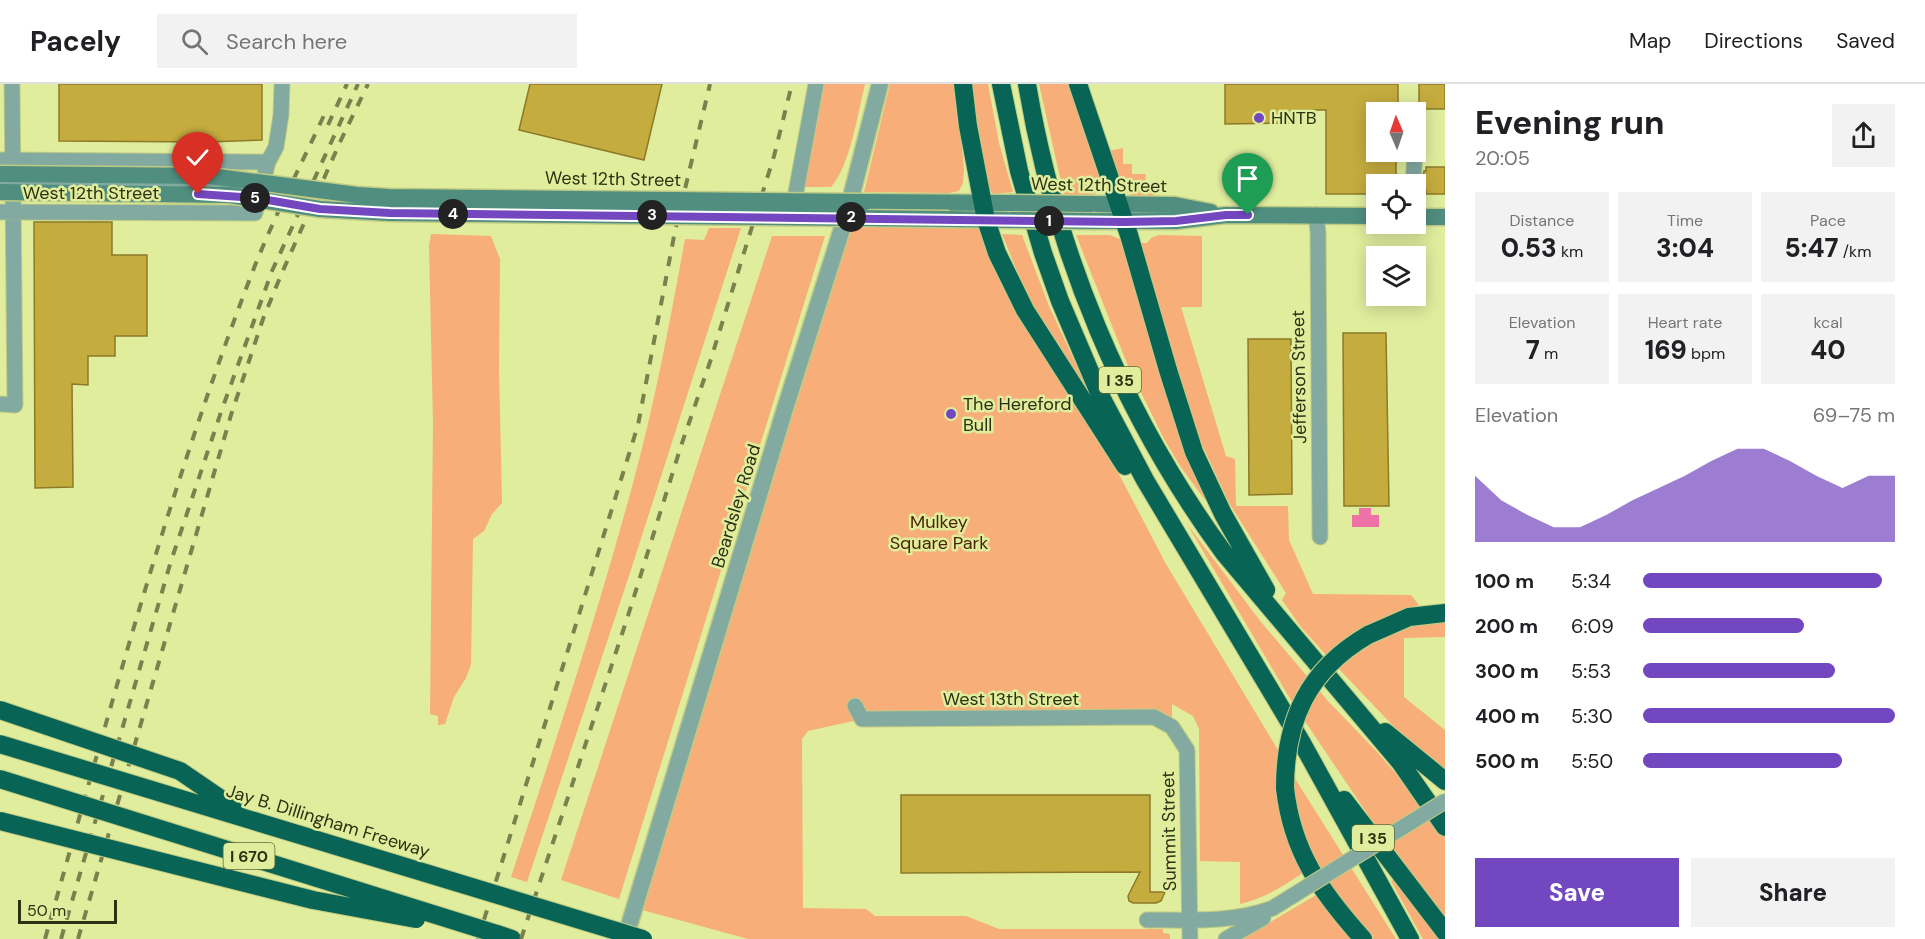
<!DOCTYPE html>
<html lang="en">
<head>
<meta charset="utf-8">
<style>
	:root { --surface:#fff; --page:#f2f2f2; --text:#202124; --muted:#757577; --line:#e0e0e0; --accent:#7347bf }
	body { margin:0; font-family:"DM Sans",sans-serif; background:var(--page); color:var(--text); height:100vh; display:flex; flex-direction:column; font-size:22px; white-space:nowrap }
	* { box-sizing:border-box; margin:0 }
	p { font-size:20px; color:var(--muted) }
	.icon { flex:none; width:33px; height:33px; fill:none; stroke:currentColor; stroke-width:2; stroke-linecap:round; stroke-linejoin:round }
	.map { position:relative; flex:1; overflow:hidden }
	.sheet { display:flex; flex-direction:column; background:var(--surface); width:480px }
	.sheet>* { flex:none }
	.needle { width:39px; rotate:358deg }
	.controls { position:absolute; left:1366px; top:18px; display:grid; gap:12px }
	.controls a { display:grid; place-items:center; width:60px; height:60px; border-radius:0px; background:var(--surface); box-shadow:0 3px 15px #0003; font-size:30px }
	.scale { position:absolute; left:18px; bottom:15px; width:99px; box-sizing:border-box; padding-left:6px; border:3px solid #2d3111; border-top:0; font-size:16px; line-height:21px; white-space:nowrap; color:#2d3111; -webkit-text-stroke:4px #dfed9d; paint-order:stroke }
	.pin { position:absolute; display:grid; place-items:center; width:51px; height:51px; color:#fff; margin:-62px -26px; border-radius:50% 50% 50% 0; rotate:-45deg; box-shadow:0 0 6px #0007 }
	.pin .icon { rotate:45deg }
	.km { position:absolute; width:30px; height:30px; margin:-15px; border-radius:50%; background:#222; color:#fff; font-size:16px; line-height:30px; text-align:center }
	.round { display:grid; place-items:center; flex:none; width:63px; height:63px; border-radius:0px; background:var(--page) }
	.head { display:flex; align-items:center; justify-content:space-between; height:102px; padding:0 30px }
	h1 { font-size:33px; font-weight:800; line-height:45px }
	.figures { display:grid; grid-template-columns:repeat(3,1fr); gap:9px; height:102px; padding:6px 30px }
	.figures div { display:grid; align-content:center; border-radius:0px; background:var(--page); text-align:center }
	.figures b { font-size:26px; font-weight:800 }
	.figures small { font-size:16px; font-weight:400 }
	.figures p { font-size:16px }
	.chart { height:168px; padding:12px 30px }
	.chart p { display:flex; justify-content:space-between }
	.chart svg { width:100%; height:108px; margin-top:6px; fill:var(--accent); opacity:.7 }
	.primary-button { display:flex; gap:12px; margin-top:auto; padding:12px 30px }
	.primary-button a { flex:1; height:69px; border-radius:0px; background:var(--accent); color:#fff; font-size:24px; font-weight:800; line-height:69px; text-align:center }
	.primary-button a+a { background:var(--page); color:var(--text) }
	ul { padding:0 30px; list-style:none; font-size:20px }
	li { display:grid; grid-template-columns:96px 72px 1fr; align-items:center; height:45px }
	li i { height:15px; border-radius:8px; background:var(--accent) }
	header { display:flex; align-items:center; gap:36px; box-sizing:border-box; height:84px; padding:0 30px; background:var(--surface); border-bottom:2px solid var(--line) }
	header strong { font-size:28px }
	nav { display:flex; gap:33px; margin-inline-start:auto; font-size:21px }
	.search { width:420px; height:54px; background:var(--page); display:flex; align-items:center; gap:15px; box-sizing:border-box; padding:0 21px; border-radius:0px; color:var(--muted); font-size:22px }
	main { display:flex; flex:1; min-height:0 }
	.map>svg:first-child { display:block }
	.green { fill:#f7ae79 }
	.water { fill:#ee72a5 }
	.building { fill:#c5ac3f; stroke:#8c7a28; stroke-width:1.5 }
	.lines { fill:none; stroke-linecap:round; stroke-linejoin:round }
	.minor-casing { stroke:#bfcb84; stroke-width:17 }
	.tertiary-casing { stroke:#bfcb84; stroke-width:19 }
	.secondary-casing { stroke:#bfcb84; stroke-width:19 }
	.motorway-casing { stroke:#bfcb84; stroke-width:20 }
	.minor { stroke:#83aaa0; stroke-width:15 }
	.tertiary { stroke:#83aaa0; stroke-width:16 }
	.secondary { stroke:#508e7f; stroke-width:16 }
	.motorway { stroke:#086454; stroke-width:18 }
	.rail { stroke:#79814d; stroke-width:4; stroke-dasharray:10 10; stroke-linecap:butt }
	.minor-bridge-casing { stroke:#bfcb84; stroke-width:17; stroke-linecap:butt }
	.secondary-bridge-casing { stroke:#bfcb84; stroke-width:19; stroke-linecap:butt }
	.motorway-bridge-casing { stroke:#bfcb84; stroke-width:20; stroke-linecap:butt }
	.minor-bridge { stroke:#83aaa0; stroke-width:15 }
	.secondary-bridge { stroke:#508e7f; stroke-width:16 }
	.motorway-bridge { stroke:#086454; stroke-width:18 }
	.route-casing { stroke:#fff; stroke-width:12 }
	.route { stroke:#7347bf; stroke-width:8 }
	.poi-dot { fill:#7347bf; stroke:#dfed9d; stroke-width:2 }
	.labels { text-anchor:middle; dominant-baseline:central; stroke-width:5; stroke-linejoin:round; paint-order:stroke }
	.shield { fill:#dfed9d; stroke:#62693b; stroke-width:1.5 }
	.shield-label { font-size:16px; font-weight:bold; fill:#2d3111 }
	.poi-label { font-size:18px; fill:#2d3111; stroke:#dfed9d; text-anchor:start }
	.street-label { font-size:18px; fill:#2d3111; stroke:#dfed9d }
	.park-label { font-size:18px; fill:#4c2300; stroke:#dfed9d }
</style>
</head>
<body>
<header>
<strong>Pacely</strong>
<div class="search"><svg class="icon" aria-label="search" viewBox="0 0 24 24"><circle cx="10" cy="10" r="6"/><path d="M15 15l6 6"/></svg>Search here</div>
<nav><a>Map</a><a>Directions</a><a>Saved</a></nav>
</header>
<main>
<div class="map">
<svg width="1445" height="855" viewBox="0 0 1445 855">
	<rect width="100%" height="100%" fill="#dfed9d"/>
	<path class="green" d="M824 0H865C858 29 850 82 831 103H805Z
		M890 0H956L964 85 963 99 959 107 948 109 864 108Z
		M972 0H988L999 59 1013 108 993 110 989 105 976 47Z
		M1039 0H1071L1096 77 1100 96 1099 104 1095 110 1090 112 1064 111Z
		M1123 64V80H1132V90H1146L1145 101 1155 102V113L1133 112 1123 106 1108 67Z
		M840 133 986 136 1166 480 1278 666C1274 711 1280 748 1303 789 1283 802 1264 815 1240 820V778L1200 777 1199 645 1193 632 1172 620V643L1154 633 862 635 808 647 802 655 803 824 866 825 875 832H966L999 845H1163V849L1170 850V855H748L635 824Z
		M709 144H741L627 498 527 798 511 793C554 663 597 532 633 399 655 319 670 237 685 155L704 156Z
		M431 150 491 152 500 175 499 288 502 419 492 430 484 447 473 455 471 580 466 594 454 613 445 640 438 641V632L430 630 433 339 429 162Z
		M1002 150 1022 151 1049 222 1098 328 1041 239 1025 207Z
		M1076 151H1110L1120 155 1162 294 1205 411V416L1180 382 1163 353 1128 282Z
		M1159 151 1202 152V223H1181L1226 372 1235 375 1236 422H1288L1289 456 1313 510 1411 511 1419 521C1381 534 1356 544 1326 571L1301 543 1282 516 1286 509 1229 419 1201 358 1196 356 1141 163 1142 159H1147L1151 154Z
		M772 152H825L619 815 561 796Z
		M1187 440 1261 538 1328 617 1378 669 1409 705 1445 754V837L1393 768 1292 618Z
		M1445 533V553L1404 554V613L1445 646V686L1398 647 1338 584 1377 550Z
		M1294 693 1396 855H1371L1314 783 1291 714Z
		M1396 793 1443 855H1423L1391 797Z
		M1316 811 1353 855H1242Z"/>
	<path class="water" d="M1359 424H1371V431H1379V443H1352V431H1359Z"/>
	<path class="building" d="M59 0H262V56L208 58 59 57Z
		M530 0H662L644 76 519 46Z
		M1225 0H1398V28H1377V68H1396V100H1377V110H1326V26H1293L1294 39 1225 40Z
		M1419 0H1445V25H1419Z
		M1426 83H1445V110H1426V106H1421L1424 87H1426Z
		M34 138H112V171H147V252H115V272H88V301L72 300 73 403 35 404Z
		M1343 249H1386L1389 422H1344Z
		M1248 255H1291L1292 410 1249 411Z
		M901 711H1150V808H1165L1161 817 1156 819H1133L1129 817 1128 812 1140 788 901 789Z"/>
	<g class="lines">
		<g class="minor-casing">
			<path id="minor" d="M0 76 268 78
				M1413 100 1415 68
				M796 108 816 0
				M0 128 255 129 268 78 276 63 281 31 282 0
				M1316 131 1318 148 1320 453
				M0 320 15 321 12 0
				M855 622 862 635 1154 633 1172 643 1187 666 1190 855
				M1147 836C1190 836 1232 839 1273 824
				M1226 855 1263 834"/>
		</g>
		<g class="tertiary-casing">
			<path id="tertiary" d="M625 855 784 328 847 129 880 0"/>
		</g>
		<g class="secondary-casing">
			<path id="secondary" d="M865 118 1008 119
				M1090 120 1175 121 1211 128
				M1416 133H1445
				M949 135 1012 136
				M1095 137H1176L1226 131 1377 132"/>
		</g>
		<g class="motorway-casing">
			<path id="motorway" d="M963 0 968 42 986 136 997 169 1025 226 1125 382
				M1001 0 1019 87 1043 169 1060 217 1100 311 1145 396 1302 659 1410 855
				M1027 0C1055 168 1123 331 1224 469L1400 678 1445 743
				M1078 0 1129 151 1168 286 1194 368 1223 430 1266 506
				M1368 551 1409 533 1445 529
				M1385 648 1445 697
				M1285 704C1292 768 1321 808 1363 855
				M1344 716 1445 848
				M497 850 512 855"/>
		</g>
		<use href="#minor" class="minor"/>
		<use href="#tertiary" class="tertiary"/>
		<use href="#secondary" class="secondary"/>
		<use href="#motorway" class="motorway"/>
		<path class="rail" d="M328 41 347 0
			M45 855C109 630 169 403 254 184 275 131 302 79 326 27
			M61 855 171 477 221 328 272 187 358 0
			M78 855 231 331 263 235 281 191 341 56 368 0
			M478 855 638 341 675 147 710 0
			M521 855 627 535 681 362 710 278 774 72 792 0"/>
		<g class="minor-bridge-casing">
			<path id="minor-bridge" d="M0 100 211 101 243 106
				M1273 824 1445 717"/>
		</g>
		<g class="secondary-bridge-casing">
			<path id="secondary-bridge" d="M0 90 210 92 357 111 389 113 865 118
				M0 108 229 111 320 125 390 129 949 135
				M1008 119 1090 120
				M1012 136 1095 137"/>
		</g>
		<g class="motorway-bridge-casing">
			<path id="motorway-bridge" d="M0 626 180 687 237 726
				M0 660 643 855
				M0 695 497 850
				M1285 704C1285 636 1308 586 1368 551
				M0 737 313 816 416 835"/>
		</g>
		<use href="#minor-bridge" class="minor-bridge"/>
		<use href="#secondary-bridge" class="secondary-bridge"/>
		<use href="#motorway-bridge" class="motorway-bridge"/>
	</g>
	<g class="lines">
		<g class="route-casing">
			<path id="route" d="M198 110 256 114 320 125 390 129 1124 138 1176 137 1226 131H1248"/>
		</g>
		<use href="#route" class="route"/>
	</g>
	<g class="poi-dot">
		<circle cx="1259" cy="34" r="6"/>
		<circle cx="951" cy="330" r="6"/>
	</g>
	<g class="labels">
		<g class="shield">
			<rect x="1099" y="283" width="42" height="26" rx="4.5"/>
			<rect x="1352" y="741" width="42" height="26" rx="4.5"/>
			<rect x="223.5" y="759" width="51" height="26" rx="4.5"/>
		</g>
		<g class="shield-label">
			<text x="1120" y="296">I 35</text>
			<text x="1373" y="754">I 35</text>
			<text x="249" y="772">I 670</text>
		</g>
		<g class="poi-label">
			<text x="1271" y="34">HNTB</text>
			<text x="963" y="320">The Hereford<tspan x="963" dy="21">Bull</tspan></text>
		</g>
		<g class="street-label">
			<text transform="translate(613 95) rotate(1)">West 12th Street</text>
			<text transform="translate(1099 101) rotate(1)">West 12th Street</text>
			<text x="91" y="109">West 12th Street</text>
			<text transform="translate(1299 293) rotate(-91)">Jefferson Street</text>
			<text transform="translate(736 422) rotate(-73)">Beardsley Road</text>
			<text x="1011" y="615">West 13th Street</text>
			<text transform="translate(328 737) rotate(17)">Jay B. Dillingham Freeway</text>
			<text transform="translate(1169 747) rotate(-91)">Summit Street</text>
		</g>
		<g class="park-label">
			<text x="939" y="438">Mulkey<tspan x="939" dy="21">Square Park</tspan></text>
		</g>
	</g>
</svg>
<div class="controls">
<a><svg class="needle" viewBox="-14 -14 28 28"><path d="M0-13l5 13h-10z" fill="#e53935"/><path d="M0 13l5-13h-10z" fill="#757577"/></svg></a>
<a><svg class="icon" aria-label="locate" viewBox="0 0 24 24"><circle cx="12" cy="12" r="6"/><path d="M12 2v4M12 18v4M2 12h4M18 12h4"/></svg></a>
<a><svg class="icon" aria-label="layers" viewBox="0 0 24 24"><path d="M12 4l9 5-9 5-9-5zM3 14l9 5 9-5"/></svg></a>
</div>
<div class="scale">50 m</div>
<div class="pin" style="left:1248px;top:131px;background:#1e9e55"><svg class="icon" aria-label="arrive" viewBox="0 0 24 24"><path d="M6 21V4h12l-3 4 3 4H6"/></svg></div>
<div class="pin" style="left:198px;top:110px;background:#d93025"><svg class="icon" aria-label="check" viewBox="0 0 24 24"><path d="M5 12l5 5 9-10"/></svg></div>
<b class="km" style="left:1049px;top:137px">1</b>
<b class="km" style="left:851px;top:133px">2</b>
<b class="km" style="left:652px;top:131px">3</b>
<b class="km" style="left:453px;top:130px">4</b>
<b class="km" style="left:255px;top:114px">5</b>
</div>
<section class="sheet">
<div class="head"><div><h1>Evening run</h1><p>20:05</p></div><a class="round"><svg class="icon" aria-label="share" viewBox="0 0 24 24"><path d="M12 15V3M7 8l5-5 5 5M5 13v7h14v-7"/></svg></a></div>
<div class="figures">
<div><p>Distance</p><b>0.53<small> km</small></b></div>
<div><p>Time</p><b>3:04</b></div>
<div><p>Pace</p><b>5:47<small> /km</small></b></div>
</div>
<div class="figures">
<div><p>Elevation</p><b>7<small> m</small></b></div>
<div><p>Heart rate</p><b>169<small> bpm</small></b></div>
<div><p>kcal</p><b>40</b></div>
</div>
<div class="chart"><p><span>Elevation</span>69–75 m</p>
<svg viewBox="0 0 160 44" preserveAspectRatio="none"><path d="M0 44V17L10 27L20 33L30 38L40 38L50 33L60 27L70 22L80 17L90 11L100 6L110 6L120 11L130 17L140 22L150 17L160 17V44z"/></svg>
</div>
<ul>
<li><b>100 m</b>5:34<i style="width:95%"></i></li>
<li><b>200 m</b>6:09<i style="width:64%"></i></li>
<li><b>300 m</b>5:53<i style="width:76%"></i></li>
<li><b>400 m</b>5:30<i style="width:100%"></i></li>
<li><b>500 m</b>5:50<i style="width:79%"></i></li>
</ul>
<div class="primary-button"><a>Save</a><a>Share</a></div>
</section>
</main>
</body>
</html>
